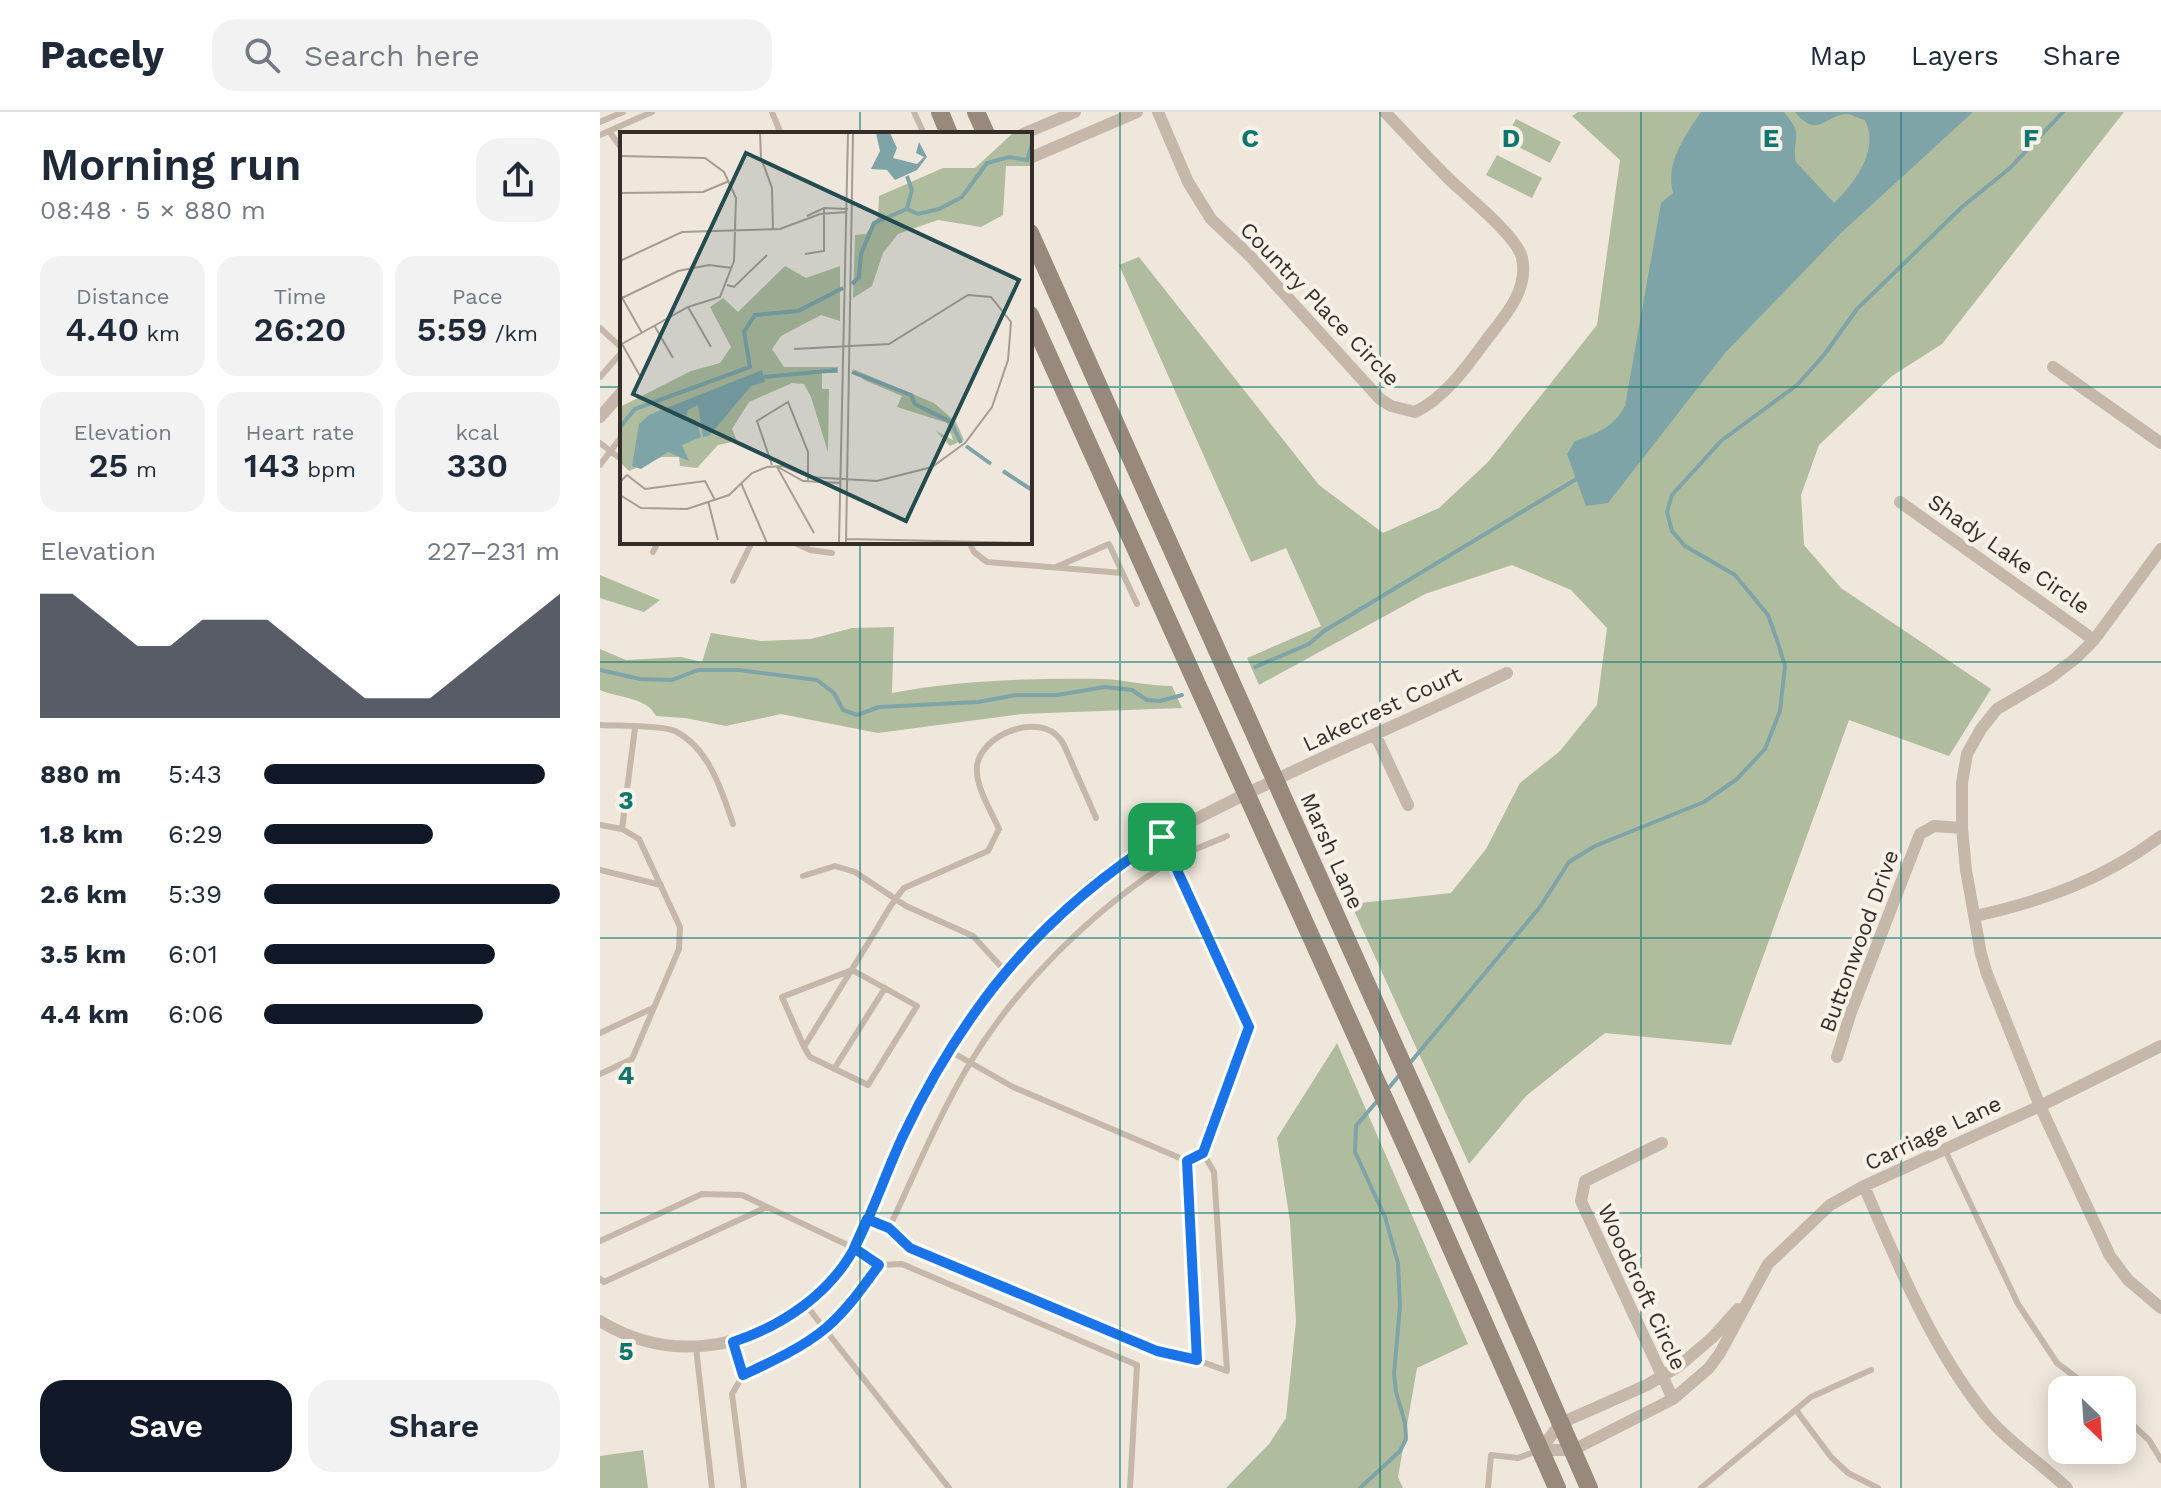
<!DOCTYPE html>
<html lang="en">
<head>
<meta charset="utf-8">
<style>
	:root { --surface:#fff; --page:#f2f2f3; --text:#1f2937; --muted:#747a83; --line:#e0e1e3; --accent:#111827 }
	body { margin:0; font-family:"Work Sans",sans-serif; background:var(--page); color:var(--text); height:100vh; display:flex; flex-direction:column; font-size:30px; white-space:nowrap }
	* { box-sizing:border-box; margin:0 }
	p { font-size:26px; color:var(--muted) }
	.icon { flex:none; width:44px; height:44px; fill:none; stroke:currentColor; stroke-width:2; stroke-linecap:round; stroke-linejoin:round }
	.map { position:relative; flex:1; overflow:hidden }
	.side { display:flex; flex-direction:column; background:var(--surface); width:600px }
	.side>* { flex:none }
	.needle { width:52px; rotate:155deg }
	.fabs { position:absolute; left:1448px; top:1264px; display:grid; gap:16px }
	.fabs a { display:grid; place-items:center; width:88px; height:88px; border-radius:16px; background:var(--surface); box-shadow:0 4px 20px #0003; font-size:40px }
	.pin { position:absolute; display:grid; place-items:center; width:68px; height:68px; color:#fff; margin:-34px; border-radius:16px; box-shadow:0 4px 12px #0006 }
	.round { display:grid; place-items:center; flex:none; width:84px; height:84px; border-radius:24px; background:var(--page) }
	.headline { display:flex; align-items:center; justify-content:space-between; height:136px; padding:0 40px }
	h1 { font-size:44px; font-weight:600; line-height:60px }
	.metrics { display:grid; grid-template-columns:repeat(3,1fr); gap:12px; height:136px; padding:8px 40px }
	.metrics div { display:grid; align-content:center; border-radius:20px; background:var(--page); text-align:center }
	.metrics b { font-size:34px; font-weight:600 }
	.metrics small { font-size:22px; font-weight:400 }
	.metrics p { font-size:22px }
	.chart { height:224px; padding:16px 40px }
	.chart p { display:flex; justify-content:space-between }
	.chart svg { width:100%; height:144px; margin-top:8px; fill:var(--accent); opacity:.7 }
	.primary-button { display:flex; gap:16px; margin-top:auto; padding:16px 40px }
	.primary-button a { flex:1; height:92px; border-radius:24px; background:var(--accent); color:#fff; font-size:32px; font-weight:600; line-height:92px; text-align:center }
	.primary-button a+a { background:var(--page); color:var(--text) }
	ul { padding:0 40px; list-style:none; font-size:26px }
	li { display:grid; grid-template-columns:128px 96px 1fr; align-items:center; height:60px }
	li i { height:20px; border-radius:10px; background:var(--accent) }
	header { display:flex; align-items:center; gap:48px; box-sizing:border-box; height:112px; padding:0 40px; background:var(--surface); border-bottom:2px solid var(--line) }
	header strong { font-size:38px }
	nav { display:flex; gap:44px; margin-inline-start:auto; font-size:28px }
	.search { width:560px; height:72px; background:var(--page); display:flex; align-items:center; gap:20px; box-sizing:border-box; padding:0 28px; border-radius:24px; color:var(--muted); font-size:30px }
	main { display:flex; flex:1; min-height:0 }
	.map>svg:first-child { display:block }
	.green { fill:#b0bc9e }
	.water { fill:#7fa4a8 }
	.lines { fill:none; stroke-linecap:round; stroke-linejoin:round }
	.stream { stroke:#7fa4a8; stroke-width:4 }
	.lane { stroke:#c5b8aa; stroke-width:6 }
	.street { stroke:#c5b8aa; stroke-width:12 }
	.secondary { stroke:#99887c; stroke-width:18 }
	.route-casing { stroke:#fff; stroke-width:16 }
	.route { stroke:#1a73e8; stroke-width:10 }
	.grid { fill:none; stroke:#0f766e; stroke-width:2; stroke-opacity:0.55 }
	.labels { text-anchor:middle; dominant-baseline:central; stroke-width:8; stroke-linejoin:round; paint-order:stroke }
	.street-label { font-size:22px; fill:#342d28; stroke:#f7f1e8 }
	.inset-river { fill:none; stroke:#7fa4a8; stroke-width:4 }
	.inset-road { fill:none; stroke:#a49d94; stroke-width:2 }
	.view { fill:#234b50; fill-opacity:0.15; stroke:#234b50; stroke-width:4 }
	.inset-edge { fill:none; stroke:#342d28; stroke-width:4 }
	.grid-label { font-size:26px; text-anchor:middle; font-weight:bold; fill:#0f766e; stroke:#f7f1e8; stroke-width:8; stroke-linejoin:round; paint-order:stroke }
</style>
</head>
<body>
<header>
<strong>Pacely</strong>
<div class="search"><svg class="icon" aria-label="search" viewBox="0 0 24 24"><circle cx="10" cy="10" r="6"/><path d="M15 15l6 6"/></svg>Search here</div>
<nav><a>Map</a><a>Layers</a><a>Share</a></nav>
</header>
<main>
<section class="side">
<div class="headline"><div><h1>Morning run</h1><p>08:48 · 5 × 880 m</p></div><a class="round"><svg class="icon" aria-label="share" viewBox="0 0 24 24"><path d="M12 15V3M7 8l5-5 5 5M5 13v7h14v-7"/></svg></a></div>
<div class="metrics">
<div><p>Distance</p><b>4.40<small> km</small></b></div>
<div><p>Time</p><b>26:20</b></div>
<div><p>Pace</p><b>5:59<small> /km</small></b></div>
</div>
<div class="metrics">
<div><p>Elevation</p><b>25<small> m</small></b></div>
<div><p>Heart rate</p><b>143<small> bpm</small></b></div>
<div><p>kcal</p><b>330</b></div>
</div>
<div class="chart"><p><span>Elevation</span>227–231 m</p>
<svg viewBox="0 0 160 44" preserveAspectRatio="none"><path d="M0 44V6L10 6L20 14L30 22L40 22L50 14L60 14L70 14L80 22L90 30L100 38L110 38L120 38L130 30L140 22L150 14L160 6V44z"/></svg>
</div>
<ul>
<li><b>880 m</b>5:43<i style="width:95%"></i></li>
<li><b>1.8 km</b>6:29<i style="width:57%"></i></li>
<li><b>2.6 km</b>5:39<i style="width:100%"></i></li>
<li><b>3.5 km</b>6:01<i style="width:78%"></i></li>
<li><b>4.4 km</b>6:06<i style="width:74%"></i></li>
</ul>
<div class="primary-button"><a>Save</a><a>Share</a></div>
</section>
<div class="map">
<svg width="1561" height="1376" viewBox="0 0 1561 1376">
	<rect width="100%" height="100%" fill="#efe7dc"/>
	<path class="green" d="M978 0H1524L1342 232 1292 264 1219 333 1201 383 1204 433 1241 476 1391 577 1349 644 1249 608 1131 933 1005 921 926 984 869 1052 751 792 851 781 886 737 920 671 960 639 997 593 1007 516 971 478 912 453 825 482 659 573 647 546 721 514 686 436 651 450 519 153 539 145 719 373 783 421 839 396 888 350 997 213 1020 48 972 4Z
		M916 7 961 30 950 51 905 28Z
		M897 43 942 66 932 86 886 63Z
		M0 463 60 488 44 500 0 486Z
		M294 515 292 581C362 568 432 566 503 567 526 568 549 574 572 574L582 596 421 602 278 621 181 602 126 614 85 606 56 604C47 585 18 586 0 578V537L26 548 81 545 102 550 111 521 161 529 211 527 252 516Z
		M737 931 868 1232 817 1256 798 1365 803 1376H626L669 1332 686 1306 696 1209 690 1109 677 1026Z
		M43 1338 48 1376H0V1344Z"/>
	<path class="water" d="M1101 0H1184C1206 26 1191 24 1196 50L1234 91C1254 72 1280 38 1265 8 1260 7 1251 2 1246 2 1225 3 1218 28 1195 0H1373L1241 121 1125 241 1008 391 986 394 967 342 975 329C996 322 1014 315 1025 294L1061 91 1073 81C1065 51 1085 24 1101 0Z"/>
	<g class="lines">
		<path class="stream" d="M655 555 709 532 724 519 980 365
			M0 558 40 567 72 568 98 558H139L217 568 234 581 243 598 257 603 279 595 378 590 416 583H457L505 575 532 578 547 588 560 589 582 583
			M810 951 940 795 969 750 995 734 1104 690 1137 667 1165 637 1180 599 1185 554 1178 531 1168 503 1135 463 1085 434 1072 419 1067 400 1072 383 1121 329 1197 273 1224 243 1257 197 1362 95 1410 56 1463 0
			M787 978 802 960
			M760 1376 800 1339 806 1327 805 1311 796 1280 794 1262 800 1194 798 1151 785 1105 755 1040 756 1014 778 988"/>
		<path class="lane" d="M172 0 181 22
			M314 0 324 22
			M0 10 23 0
			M9 19 22 37
			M0 23 52 0
			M0 216 22 236
			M0 265 22 240
			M0 331 22 348
			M0 353 22 324
			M193 430 210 438 232 441
			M369 430 374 440 387 450 522 461
			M53 440 58 430
			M456 455 509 432 537 492
			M133 469 152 430
			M0 613C16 614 63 613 75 619 109 636 122 679 133 712
			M0 713 22 717 39 727 80 815 79 837 32 947 0 962
			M22 717 35 616
			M562 725 649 915 603 1041 587 1049 597 1248
			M0 758 61 773
			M203 764 235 754 255 760 306 794 373 824 406 860
			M0 921 53 896
			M204 935 210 945 268 973 317 894 252 858 182 885 204 935C226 899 248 864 270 828 281 811 290 792 304 776L388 739 399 717C391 699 375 674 377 654 381 622 439 600 460 627 465 633 468 643 471 649 479 668 488 687 496 706
			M350 939 413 975 587 1049
			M234 957 285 876
			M1345 1038 1418 1192 1457 1251 1493 1278
			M267 1107 289 1116 310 1136 557 1239 597 1248 627 1259 614 1060 603 1041
			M289 1116C315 1061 339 1003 370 951 416 874 495 796 571 749 588 739 609 732 627 724
			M0 1129 102 1082 142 1083 254 1136 279 1153 302 1152 537 1253 530 1376
			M0 1167 4 1170 167 1095
			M206 1193 349 1376
			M133 1230 143 1263 132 1282 144 1376
			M96 1236 112 1376
			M143 1263C171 1250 202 1236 226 1216 247 1198 263 1175 279 1153
			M1196 1298 1231 1345 1248 1361 1278 1376
			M1522 1303 1549 1328 1561 1348
			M888 1376 891 1343 918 1346 937 1339
			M1101 1376 1211 1285 1271 1258"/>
		<path class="street" d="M558 0 588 70 611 107 649 143 780 287 791 294 815 300C845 286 868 253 887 227 905 204 929 178 922 146 918 124 862 81 844 62 824 42 805 21 785 0
			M423 22 475 0
			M430 46 537 0
			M1453 255 1561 331
			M0 305 22 280
			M1300 390 1494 528
			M1561 437 1494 528 1476 546 1450 566 1397 597 1381 617 1367 642 1362 671V716L1366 758 1381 842 1387 862 1440 994 1510 1144 1528 1168 1561 1196
			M775 622 808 693
			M1375 804C1444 789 1504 767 1561 724
			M1237 945 1251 900 1320 722 1334 714 1362 716
			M1062 1031 985 1069 981 1089 1073 1287
			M1264 1074C1298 1153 1331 1234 1385 1302 1408 1330 1441 1351 1467 1376
			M0 1209C67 1250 141 1239 203 1195 260 1155 275 1078 305 1020 325 980 347 941 372 905 419 833 488 766 564 724 620 693 679 666 737 639 794 614 851 588 907 561
			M940 1338H973L1073 1287 1109 1256 1120 1241 1168 1152 1230 1093 1264 1074 1440 994 1561 934
			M940 1338 961 1311 1047 1273 1079 1254 1113 1225 1138 1197"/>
		<path class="secondary" d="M340 0 349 22
			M376 0 386 22
			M430 121 846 1049 989 1376
			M430 203 821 1068 957 1376"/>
	</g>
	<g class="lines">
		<g class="route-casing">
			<path id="route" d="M562 725C488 772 424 830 373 903 347 940 323 982 303 1024 286 1060 273 1100 255 1135 230 1182 182 1214 133 1230L143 1263C171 1250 202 1236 226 1216 247 1198 263 1175 279 1153L254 1136 267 1107 289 1116 310 1136 557 1239 597 1248 587 1049 603 1041 649 915 562 725"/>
		</g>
		<use href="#route" class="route"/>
	</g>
	<path class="grid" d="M260 0V22M520 0V1376M780 0V1376M1041 0V1376M1301 0V1376M0 275H22M430 275H1561M260 430V1376M0 550H1561M0 826H1561M0 1101H1561"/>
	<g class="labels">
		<g class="street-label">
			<text transform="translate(720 192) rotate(46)">Country Place Circle</text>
			<text transform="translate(1409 442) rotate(35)">Shady Lake Circle</text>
			<text transform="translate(782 597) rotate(-25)">Lakecrest Court</text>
			<text transform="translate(732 739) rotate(66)">Marsh Lane</text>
			<text transform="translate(1259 829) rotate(-70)">Buttonwood Drive</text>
			<text transform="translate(1333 1021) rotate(-25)">Carriage Lane</text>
			<text transform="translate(1042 1175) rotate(65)">Woodcroft Circle</text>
		</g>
	</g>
	<g transform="translate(20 20)">
		<rect width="412" height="412" fill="#efe7dc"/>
		<path d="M393 1H412V34H386L383 83 361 95 318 88 278 102 263 121 252 154 233 166 235 103 246 102 258 85 259 64 323 36H355ZM165 134 186 146 220 134V189L201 183 161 204 152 217 164 235H218V241H202V257H209L208 320 191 265 184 252 172 251 129 270 112 297 117 309 98 313 77 336 60 334 59 325H42L9 339 0 330V275L71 239 100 231 111 215 90 175 103 166 118 180ZM233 237 314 271 336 290 344 308 330 314 316 299 333 308 327 291 277 275 282 264 244 248Z" fill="#b0bc9e"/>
		<path d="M256 1H270L277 16 273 26 297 32 304 25 296 21 299 10 307 25 297 38 275 48 267 38 251 37 260 19ZM142 238 145 250 131 254 89 304 83 305 78 273 68 278 66 284 77 289 81 305 62 313 69 329 48 320 21 337 12 334 19 292 29 283Z" fill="#7fa4a8"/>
		<path class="inset-river" d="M287 44 292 58 287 76M232 152 239 145 241 122 254 91 287 77 298 82 319 77 342 65 367 31 389 25 407 28 412 12M232 240 291 263 295 272 331 290 341 311M144 245 217 238M0 295 15 277 130 235 124 200 135 183 178 179 223 156M346 314 371 332M383 339 412 358"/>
		<path class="inset-road" d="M140 1 141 26 152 56 153 98M0 24 85 26 104 40 116 66 114 129 100 165 68 175 0 213M0 61 83 60 109 49M187 84 204 76 228 77M185 122 204 119V76M0 129 62 100 160 97 200 82 227 80M107 153 114 155 147 123M0 162 22 201M0 167 58 139 89 133 112 136M68 175 91 215M34 193 53 226M2 212 20 244M152 333 137 289 168 270 188 320V350M157 335 194 401M158 335 183 349 221 351M0 350 7 343 25 357 85 349 95 368M121 351 147 411M0 363 21 376 67 377 109 363 132 341 147 335 163 334 189 345 257 349 312 335 345 311 372 275 388 228 391 190 371 165 348 163 269 212 174 217M88 369 98 408M227 407 409 411M219 411 228 1M226 411 233 1"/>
		<path class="view" d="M126 21 399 148 286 389 13 262Z"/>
		<rect width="412" height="412" class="inset-edge"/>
	</g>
	<g class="grid-label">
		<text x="650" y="35">C</text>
		<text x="911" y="35">D</text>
		<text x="1171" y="35">E</text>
		<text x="1431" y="35">F</text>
		<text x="26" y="697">3</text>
		<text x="26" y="972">4</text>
		<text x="26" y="1248">5</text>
	</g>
</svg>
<div class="fabs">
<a><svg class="needle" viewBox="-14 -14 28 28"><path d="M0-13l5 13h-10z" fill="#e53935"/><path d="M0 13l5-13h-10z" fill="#747a83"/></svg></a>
</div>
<div class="pin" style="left:562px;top:725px;background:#1e9e55"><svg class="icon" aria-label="arrive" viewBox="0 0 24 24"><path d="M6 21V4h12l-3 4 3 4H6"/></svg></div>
</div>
</main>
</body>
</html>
